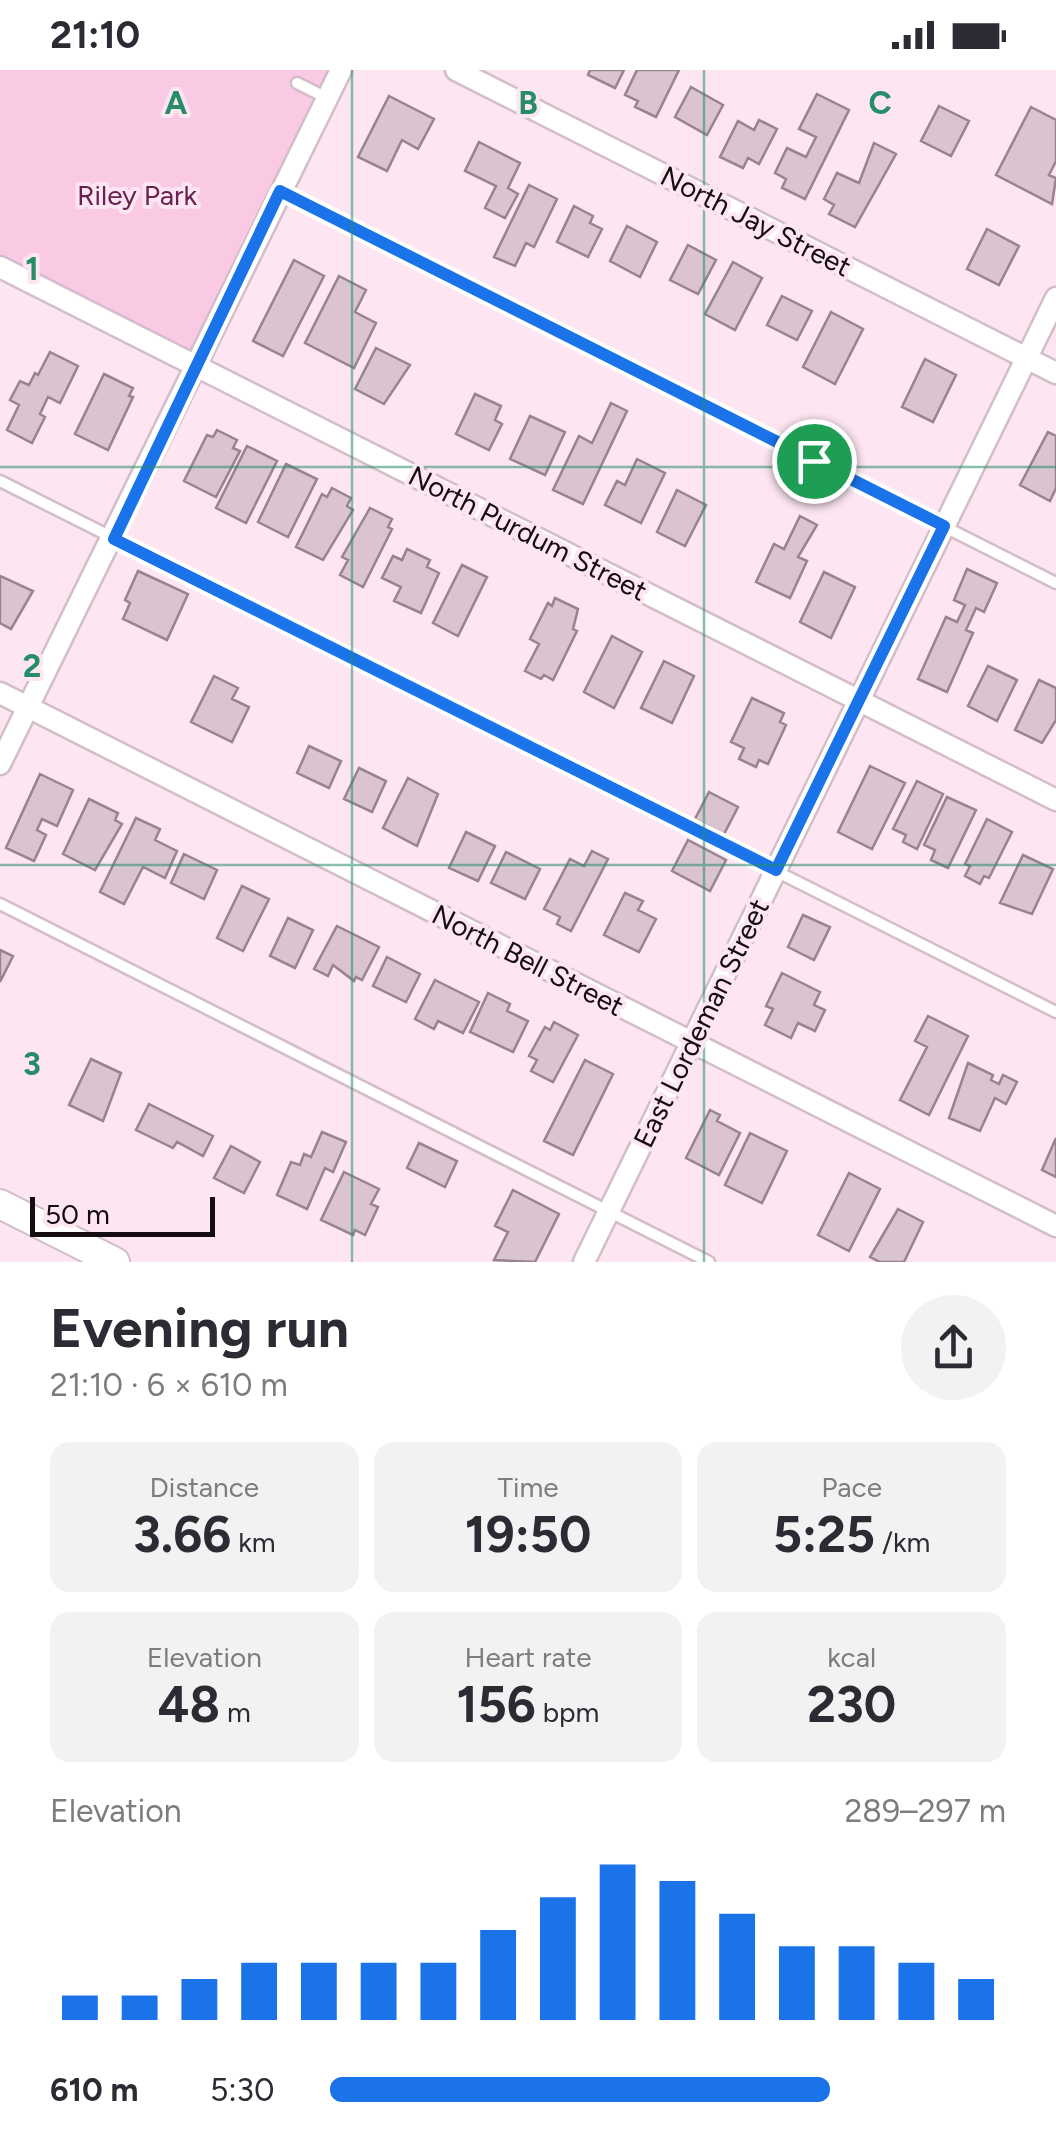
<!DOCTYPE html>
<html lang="en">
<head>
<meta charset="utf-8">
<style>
	:root { --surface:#fff; --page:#f2f2f3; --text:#2b2b33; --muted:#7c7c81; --accent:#1a73e8 }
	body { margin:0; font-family:Figtree,sans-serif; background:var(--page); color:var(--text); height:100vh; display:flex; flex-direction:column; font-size:38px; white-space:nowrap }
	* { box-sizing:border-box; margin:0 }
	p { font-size:32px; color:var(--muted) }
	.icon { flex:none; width:55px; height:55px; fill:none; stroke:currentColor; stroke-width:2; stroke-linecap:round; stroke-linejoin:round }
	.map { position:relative; height:1192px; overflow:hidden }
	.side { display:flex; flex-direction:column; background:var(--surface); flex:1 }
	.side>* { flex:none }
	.scale { position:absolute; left:30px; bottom:25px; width:185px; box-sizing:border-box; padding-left:10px; border:5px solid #140d11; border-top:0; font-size:28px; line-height:35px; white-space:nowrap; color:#140d11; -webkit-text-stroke:8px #fde6f2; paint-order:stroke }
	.pin { position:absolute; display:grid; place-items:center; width:85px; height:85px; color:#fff; margin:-42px; border:5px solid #fff; border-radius:50%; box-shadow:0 2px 10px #0007 }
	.round { display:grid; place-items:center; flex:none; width:105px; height:105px; border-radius:52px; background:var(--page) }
	.summary { display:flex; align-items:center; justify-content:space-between; height:170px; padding:0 50px }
	h1 { font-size:55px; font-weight:700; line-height:75px }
	.metrics { display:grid; grid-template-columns:repeat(3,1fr); gap:15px; height:170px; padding:10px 50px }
	.metrics div { display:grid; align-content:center; border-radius:20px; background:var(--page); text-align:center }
	.metrics b { font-size:50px; font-weight:700 }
	.metrics small { font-size:28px; font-weight:400 }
	.metrics p { font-size:28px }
	.chart { height:280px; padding:20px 50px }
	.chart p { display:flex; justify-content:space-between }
	.chart svg { width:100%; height:180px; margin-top:10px; stroke:var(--accent); stroke-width:6 }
	ul { padding:0 50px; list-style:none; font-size:32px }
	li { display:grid; grid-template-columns:160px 120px 1fr; align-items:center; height:75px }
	li i { height:25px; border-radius:12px; background:var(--accent) }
	.status { display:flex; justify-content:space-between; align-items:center; height:70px; padding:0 50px; background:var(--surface); direction:ltr }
	.status svg { height:28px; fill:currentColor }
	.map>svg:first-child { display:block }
	.green { fill:#fac9e4 }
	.building { fill:#dac4d0; stroke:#98848f; stroke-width:2.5 }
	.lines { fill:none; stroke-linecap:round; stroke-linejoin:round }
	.service-casing { stroke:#d2bdc8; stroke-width:15 }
	.minor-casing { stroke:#d2bdc8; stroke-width:25 }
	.secondary-casing { stroke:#d2bdc8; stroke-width:32 }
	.service { stroke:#fff; stroke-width:10 }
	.minor { stroke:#fff; stroke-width:20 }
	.secondary { stroke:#fff; stroke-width:28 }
	.route-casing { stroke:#fff; stroke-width:20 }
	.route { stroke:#1a73e8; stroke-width:12 }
	.grid { fill:none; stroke:#278c68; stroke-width:2.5; stroke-opacity:0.55 }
	.labels { text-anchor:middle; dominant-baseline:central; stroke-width:8; stroke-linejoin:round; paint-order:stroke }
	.park-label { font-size:28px; fill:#68214f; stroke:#fde6f2 }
	.street-label { font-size:28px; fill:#140d11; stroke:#fde6f2 }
	.grid-label { font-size:32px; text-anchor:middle; font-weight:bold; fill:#278c68; stroke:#fde6f2; stroke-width:8; stroke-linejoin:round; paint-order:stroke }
</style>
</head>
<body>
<div class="status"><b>21:10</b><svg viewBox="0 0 49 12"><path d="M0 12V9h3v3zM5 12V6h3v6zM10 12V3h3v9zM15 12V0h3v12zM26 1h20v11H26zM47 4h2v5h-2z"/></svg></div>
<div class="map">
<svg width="1056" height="1192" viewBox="0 0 1056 1192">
	<rect width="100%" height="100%" fill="#fde6f2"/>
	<path class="green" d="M0 0H341L196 296 0 197Z"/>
	<path class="building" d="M590 0H624L615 18 588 5Z
		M637 0H679L656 47 635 37 638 31 625 25Z
		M691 17 723 35 707 65 675 47Z
		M817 24 849 40 805 129 782 118 786 109 775 103 787 78 806 87 816 67 799 59Z
		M389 26 434 49 418 79 402 70 387 101 358 87Z
		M939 36 969 51 951 86 921 71Z
		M1031 37 1056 50V91L1049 105 1056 108 1052 134 996 105Z
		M759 50 777 59 759 94 748 88 743 98 720 87 738 51 754 60Z
		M479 72 520 93 508 118 518 124 505 148 485 138 496 116 465 101Z
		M874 73 896 84 855 157 829 144 834 135 824 129 837 103 859 113Z
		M529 115 557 129 534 177 526 173 515 196 494 187Z
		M574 136 593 146 590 153 602 159 588 187 557 172Z
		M627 156 657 172 640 207 610 191Z
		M987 159 1019 176 999 215 967 199Z
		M688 175 716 190 698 224 670 210Z
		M294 190 324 206 283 286 253 271Z
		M733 192 762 208 735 260 705 244Z
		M339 206 366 220 355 242 376 253 354 298 305 273Z
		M782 226 812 241 797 270 767 255Z
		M831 242 863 259 835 314 803 297Z
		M376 278 410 295 384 334 355 319Z
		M50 282 78 296 60 333 48 327 40 344 45 347 32 373 7 360 19 335 10 330 20 311 29 315 35 303 38 305Z
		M925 289 956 305 933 352 902 337Z
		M104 304 133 318 129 326 133 327 108 380 75 364Z
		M475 324 501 336 495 350 502 354 489 380 456 364Z
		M611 333 627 341 583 434 553 420 579 366 592 373Z
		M530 346 565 362 545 405 510 389Z
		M217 360 237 370 233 378 240 381 216 427 184 411 207 365 213 367Z
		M1048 362 1056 366V418L1050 431 1020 415Z
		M247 376 277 391 246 453 216 438Z
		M637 389 665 403 641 453 605 435 617 411 625 415Z
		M286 394 317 409 288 467 258 452Z
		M332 418 351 428 347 436 353 440 323 490 296 477 322 424 327 427Z
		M677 420 706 435 685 476 657 462Z
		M370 438 392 449 388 457 392 459 363 517 340 505 348 490 342 487Z
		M800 446 817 455 798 487 807 491 790 528 756 512 774 474 784 479Z
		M407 479 430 490 427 497 439 503 421 543 394 531 401 517 382 508 393 486 402 490Z
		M462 495 487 507 458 566 433 553Z
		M967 499 997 513 984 542 976 538 966 560 973 563 947 622 918 609 946 547 957 552 965 535 954 530Z
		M138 501 188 524 167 570 123 549 130 533 125 530Z
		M824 502 855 517 831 568 800 552Z
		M0 506 33 521 11 559 0 553Z
		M555 528 578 539 573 559 577 561 553 610 544 605 541 609 525 601 539 574 530 569 548 533 552 536Z
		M612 566 642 582 614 638 584 622Z
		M664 591 694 606 672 653 641 638Z
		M988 596 1017 610 997 651 968 636Z
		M214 606 238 618 232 629 249 637 232 672 191 652Z
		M1039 610 1056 618V650L1042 673 1015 660Z
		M752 628 784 643 780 652 786 655 768 694 759 690 756 697 739 689 744 678 731 672Z
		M309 676 341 691 329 718 297 703Z
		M870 696 905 713 872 779 838 762Z
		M359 698 386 711 372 742 344 729Z
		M40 704 73 720 57 756 42 749 37 760 46 765 34 791 6 778Z
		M408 708 438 724 417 776 383 758Z
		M917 711 943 724 917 779 903 772 906 765 893 759Z
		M709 722 738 737 724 764 695 749Z
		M947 727 976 740 948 798 931 790 935 780 924 775Z
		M89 729 118 743 115 750 122 754 95 800 63 784Z
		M136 748 160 759 155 770 177 781 165 808 143 797 124 834 100 822Z
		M987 749 1012 762 989 808 984 806 980 814 965 806 970 796 965 794Z
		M466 762 495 776 478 811 449 798Z
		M688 770 726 790 710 821 672 801Z
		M592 781 608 789 571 861 557 854 560 847 544 839 570 789 584 796Z
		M506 782 540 799 525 829 491 813Z
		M184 784 217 800 204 829 171 813Z
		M1023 785 1053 799 1032 844 1000 833Z
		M242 816 269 829 243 881 217 868Z
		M625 823 643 831 638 840 656 849 639 882 604 865Z
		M803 845 830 857 814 890 788 877Z
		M288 848 313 860 295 898 270 886Z
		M337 856 379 877 362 910 356 907 354 911 333 895 328 906 314 899Z
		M0 880 13 886 0 912Z
		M387 887 420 904 406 932 373 916Z
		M782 903 820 922 814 935 825 940 815 961 798 953 791 968 765 955 773 939 766 936Z
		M435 910 479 932 463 963 438 951 434 959 415 949Z
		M488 923 510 934 507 941 528 951 513 982 470 962Z
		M928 946 968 966 929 1045 900 1030 927 977 915 971Z
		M554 952 578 965 553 1012 531 1001 537 990 529 986 545 957 550 960Z
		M91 989 121 1003 103 1051 69 1035Z
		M585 990 613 1004 573 1085 544 1071Z
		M968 993 993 1005 991 1010 999 1014 1003 1005 1017 1012 1006 1034 995 1028 980 1061 949 1048Z
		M149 1034 213 1066 203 1086 177 1072 173 1078 136 1060Z
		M710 1040 720 1045 717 1051 740 1063 719 1105 686 1088Z
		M322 1062 346 1072 333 1102 325 1098 307 1139 277 1125 291 1092 300 1095 304 1084 311 1087Z
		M750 1063 787 1081 762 1133 725 1115Z
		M1056 1068V1107L1042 1100Z
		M419 1073 457 1091 445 1117 407 1098Z
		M231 1076 260 1092 244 1123 214 1108Z
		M344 1102 379 1119 371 1134 378 1137 365 1165 355 1160 353 1165 321 1150Z
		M849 1103 880 1119 849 1181 818 1165Z
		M513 1120 559 1144 535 1192 494 1190 508 1162 495 1156Z
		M898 1139 923 1152 904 1192H880L870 1187Z"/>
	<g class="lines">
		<g class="service-casing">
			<path id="service" d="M297 13 327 28
				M281 122 1056 513
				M0 411 1056 942
				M0 834 709 1192"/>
		</g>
		<g class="minor-casing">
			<path id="minor" d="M456 0 1056 303
				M0 197 1056 730
				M0 623 1056 1156
				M0 694 341 0
				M584 1192 1056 228"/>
		</g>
		<g class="secondary-casing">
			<path id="secondary" d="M0 1134 115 1192"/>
		</g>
		<use href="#service" class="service"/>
		<use href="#minor" class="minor"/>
		<use href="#secondary" class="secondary"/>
	</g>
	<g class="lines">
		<g class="route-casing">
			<path id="route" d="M280 121 944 456 776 800 114 469Z"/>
		</g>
		<use href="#route" class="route"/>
	</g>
	<path class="grid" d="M352 0V1192M704 0V1192M0 397H1056M0 795H1056"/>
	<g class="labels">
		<g class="park-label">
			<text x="137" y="125">Riley Park</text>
		</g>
		<g class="street-label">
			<text transform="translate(756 151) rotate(27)">North Jay Street</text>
			<text transform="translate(528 463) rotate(27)">North Purdum Street</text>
			<text transform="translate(528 890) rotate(27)">North Bell Street</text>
			<text transform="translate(701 953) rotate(-64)">East Lordeman Street</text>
		</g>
	</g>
	<g class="grid-label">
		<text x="176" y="44">A</text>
		<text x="528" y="44">B</text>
		<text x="880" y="44">C</text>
		<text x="32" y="210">1</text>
		<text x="32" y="607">2</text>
		<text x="32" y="1005">3</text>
	</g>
</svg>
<div class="scale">50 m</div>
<div class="pin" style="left:814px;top:391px;background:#1e9e55"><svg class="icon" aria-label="arrive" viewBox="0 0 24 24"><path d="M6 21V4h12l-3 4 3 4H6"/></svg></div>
</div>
<section class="side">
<div class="summary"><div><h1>Evening run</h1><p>21:10 · 6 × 610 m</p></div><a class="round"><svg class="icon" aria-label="share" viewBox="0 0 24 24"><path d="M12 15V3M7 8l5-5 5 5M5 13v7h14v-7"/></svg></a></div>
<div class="metrics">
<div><p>Distance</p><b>3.66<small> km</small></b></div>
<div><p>Time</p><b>19:50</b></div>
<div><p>Pace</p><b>5:25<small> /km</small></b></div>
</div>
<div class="metrics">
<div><p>Elevation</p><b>48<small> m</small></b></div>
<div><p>Heart rate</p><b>156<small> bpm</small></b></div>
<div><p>kcal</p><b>230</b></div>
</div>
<div class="chart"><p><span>Elevation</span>289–297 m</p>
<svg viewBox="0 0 160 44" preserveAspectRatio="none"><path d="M5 44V38M15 44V38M25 44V34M35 44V30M45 44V30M55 44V30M65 44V30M75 44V22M85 44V14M95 44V6M105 44V10M115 44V18M125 44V26M135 44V26M145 44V30M155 44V34"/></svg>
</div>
<ul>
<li><b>610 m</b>5:30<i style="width:74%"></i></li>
</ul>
</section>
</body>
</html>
